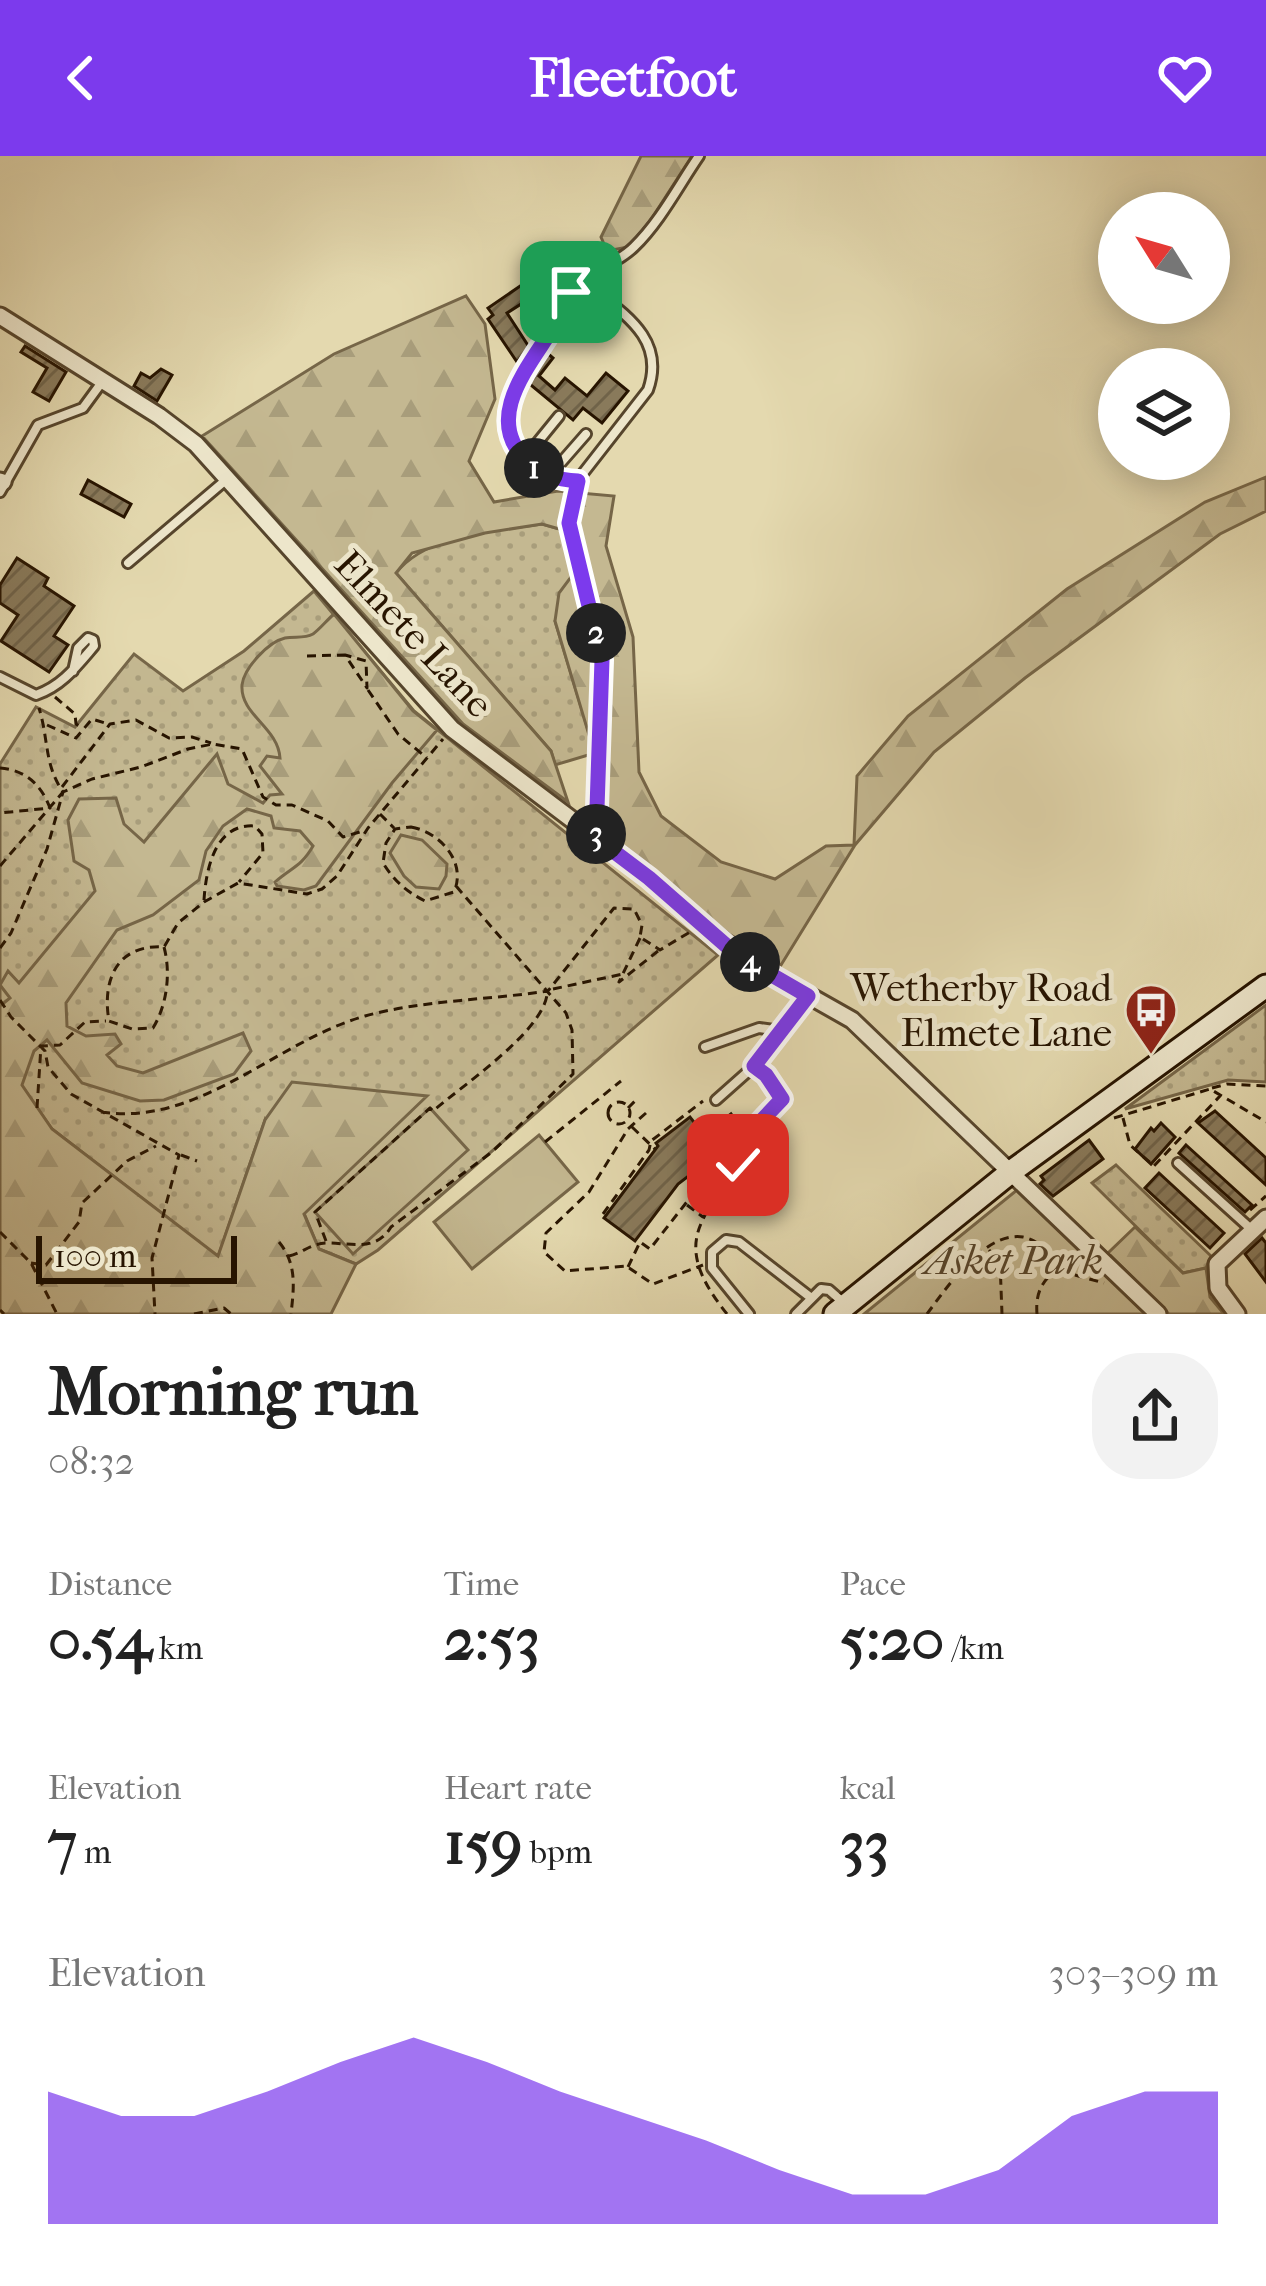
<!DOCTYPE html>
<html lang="en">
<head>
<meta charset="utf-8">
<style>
	:root { --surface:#fff; --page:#f2f2f2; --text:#222; --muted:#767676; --accent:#7c3aed }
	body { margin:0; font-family:"IM FELL French Canon",serif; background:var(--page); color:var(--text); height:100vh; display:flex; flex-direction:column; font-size:45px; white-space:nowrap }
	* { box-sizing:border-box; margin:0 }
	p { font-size:39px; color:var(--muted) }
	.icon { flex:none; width:66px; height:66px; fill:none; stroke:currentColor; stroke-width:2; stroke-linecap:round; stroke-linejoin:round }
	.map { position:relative; height:1158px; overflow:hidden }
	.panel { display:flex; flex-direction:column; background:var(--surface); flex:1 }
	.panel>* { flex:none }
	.needle { width:78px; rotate:307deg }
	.fabs { position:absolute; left:1098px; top:36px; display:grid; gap:24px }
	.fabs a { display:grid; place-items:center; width:132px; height:132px; border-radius:50%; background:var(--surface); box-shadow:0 6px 30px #0003; font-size:60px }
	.scale { position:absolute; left:36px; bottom:30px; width:201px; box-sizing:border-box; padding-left:12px; border:6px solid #271400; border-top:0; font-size:33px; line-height:42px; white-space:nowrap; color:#271400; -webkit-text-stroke:9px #ede6cb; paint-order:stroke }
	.pin { position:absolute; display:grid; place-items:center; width:102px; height:102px; color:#fff; margin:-51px; border-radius:24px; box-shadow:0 6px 18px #0006 }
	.km { position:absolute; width:60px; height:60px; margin:-30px; border-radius:50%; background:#222; color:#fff; font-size:33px; line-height:60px; text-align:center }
	.round { display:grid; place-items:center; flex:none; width:126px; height:126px; border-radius:48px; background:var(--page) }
	.headline { display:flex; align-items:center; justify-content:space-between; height:204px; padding:0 48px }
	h1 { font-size:66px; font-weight:700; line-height:90px }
	.metrics { display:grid; grid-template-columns:repeat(3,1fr); gap:18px; height:204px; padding:12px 48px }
	.metrics div { display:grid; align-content:center }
	.metrics b { font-size:60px; font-weight:700 }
	.metrics small { font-size:33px; font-weight:400 }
	.metrics p { font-size:33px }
	.chart { height:336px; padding:24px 48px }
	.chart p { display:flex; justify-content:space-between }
	.chart svg { width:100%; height:216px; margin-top:12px; fill:var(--accent); opacity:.7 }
	header { display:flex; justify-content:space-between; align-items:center; height:156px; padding:0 48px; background:var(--accent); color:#fff; font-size:54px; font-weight:700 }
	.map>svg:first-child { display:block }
	.grass { fill:url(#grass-dots); stroke:#766648; stroke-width:3 }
	.forest { fill:url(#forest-firs); stroke:#766648; stroke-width:3 }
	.park { fill:#c4b891; stroke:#766648; stroke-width:3 }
	.building { fill:url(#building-hatch); stroke:#271400; stroke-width:3 }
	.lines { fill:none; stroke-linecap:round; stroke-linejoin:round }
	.lane-casing { stroke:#56452c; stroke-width:14 }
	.street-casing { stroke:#56452c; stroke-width:21 }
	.secondary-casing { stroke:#271400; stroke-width:27 }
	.path { stroke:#271400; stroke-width:3; stroke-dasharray:9 6; stroke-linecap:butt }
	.lane { stroke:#ede6cb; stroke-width:8 }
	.street { stroke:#ede6cb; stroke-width:15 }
	.secondary { stroke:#ede6cb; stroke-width:21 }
	.route-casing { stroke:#fff; stroke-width:24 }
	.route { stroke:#7c3aed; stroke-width:15 }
	.labels { text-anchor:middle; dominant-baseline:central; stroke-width:10; stroke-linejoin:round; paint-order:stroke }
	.street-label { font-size:39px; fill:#271400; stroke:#ede6cb }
	.poi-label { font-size:39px; fill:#271400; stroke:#ede6cb; text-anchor:end }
	.park-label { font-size:39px; font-style:italic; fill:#56452c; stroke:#ede6cb }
</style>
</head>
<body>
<header><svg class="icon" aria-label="back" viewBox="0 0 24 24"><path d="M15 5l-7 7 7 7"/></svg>Fleetfoot<svg class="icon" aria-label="heart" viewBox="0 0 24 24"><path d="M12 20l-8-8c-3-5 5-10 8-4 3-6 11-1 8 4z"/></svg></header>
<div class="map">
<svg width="1266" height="1158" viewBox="0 0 1266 1158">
	<defs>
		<pattern id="grass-dots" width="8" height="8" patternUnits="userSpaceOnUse" patternTransform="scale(3)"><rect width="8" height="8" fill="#c4b891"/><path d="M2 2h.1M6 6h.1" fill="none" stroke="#a89d7b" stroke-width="1.8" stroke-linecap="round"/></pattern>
		<pattern id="forest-firs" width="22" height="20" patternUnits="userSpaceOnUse" patternTransform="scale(3)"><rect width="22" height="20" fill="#c4b891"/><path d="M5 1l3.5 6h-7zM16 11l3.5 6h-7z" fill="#a89d7b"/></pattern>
		<pattern id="building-hatch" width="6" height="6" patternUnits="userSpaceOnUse" patternTransform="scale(3)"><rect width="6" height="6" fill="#897a5b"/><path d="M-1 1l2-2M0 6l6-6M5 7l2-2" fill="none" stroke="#706349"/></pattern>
	</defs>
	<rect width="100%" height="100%" fill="#e4d9af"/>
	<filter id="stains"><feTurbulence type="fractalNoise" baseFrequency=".00167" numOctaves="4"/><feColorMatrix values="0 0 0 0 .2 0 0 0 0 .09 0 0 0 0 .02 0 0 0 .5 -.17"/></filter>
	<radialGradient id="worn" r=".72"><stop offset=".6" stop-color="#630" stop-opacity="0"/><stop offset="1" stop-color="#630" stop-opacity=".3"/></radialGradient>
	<path class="grass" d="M542 368 570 376 580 409 555 465 595 597 555 609 551 595 396 417C427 378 494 375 542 368Z
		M314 435 414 555 718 799 378 1094 356 1108 319 1093 265 964 218 1101 52 973 0 899V608L36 551 75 571 134 498 183 535 244 495Z
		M1266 849V926L1228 924 1125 953Z
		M1116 1009 1211 1100 1206 1112 1183 1117 1092 1027Z"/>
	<path class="forest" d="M641 0H692L650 65 628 91 607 95 601 81Z
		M466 140 485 168 495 243 469 305 494 346 558 335 614 340 606 390 633 481 639 616 661 660 721 706 775 723 826 690 854 689 857 620 908 560 1067 433 1205 346 1266 321V355L1220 378 1025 522 934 596 855 689 781 809 729 778 610 681 606 636 555 465 559 437 580 409 570 376 542 368 485 377 412 397 396 417 551 595 568 646 463 568 202 280 334 198Z
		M334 458 413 555 437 574 392 627 316 730 304 734 277 730 275 726C292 711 301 711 313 690L300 675 274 672 271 660 247 653 223 670 206 695 199 724 153 759 117 774 66 847 67 870 86 880 115 878 121 888 107 899 117 910 143 917 243 877 251 895 234 918 164 944 140 945 82 927 47 884 34 895 22 929 52 973 218 1100 265 964 292 926 427 940 304 1058 319 1093 356 1108 331 1158H4L0 1154V850L10 842 0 829 8 815 19 827 95 735 89 714 74 705 68 664 79 643 116 642 124 668 144 686 217 598 228 628 263 647 270 639 282 638 260 610 267 600 280 602C278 571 240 559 242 529 244 512 268 486 285 482 295 480 304 483 313 478 320 473 327 464 334 458Z
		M401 679 422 684 447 708 446 720 439 733 416 731 404 720 390 697Z
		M1135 1071 1183 1117 1206 1112 1210 1141 1224 1158H1169L1108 1097Z"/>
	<path class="park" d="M430 952 468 994 353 1098 315 1056Z
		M539 979 578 1026 472 1113 434 1066Z
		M1017 1034 1147 1158H864Z"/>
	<path class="building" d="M526 126 535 139 507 157 529 191 517 206 488 163 493 159 488 152Z
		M25 190 66 216 49 245 33 236 47 212 21 196Z
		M546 196 553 202 539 220 555 234 565 222 587 240 606 217 628 235 602 267 583 252 573 264 526 225Z
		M161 213 172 219 157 245 134 230 141 217 150 222Z
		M88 324 131 348 124 361 81 338Z
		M17 402 48 422 44 430 74 450 54 480 68 489 49 516 1 485 18 459 0 447V429Z
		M1215 955 1266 1002V1029L1198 967Z
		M731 958 745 977 678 1028 635 1085 604 1062 658 990 656 987 690 961 704 979Z
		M1161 967 1175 981 1151 1008 1135 993 1151 972 1154 975Z
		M1089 984 1103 1003 1053 1040 1040 1028 1044 1024 1041 1020Z
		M1186 989 1252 1049 1245 1056 1179 997Z
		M1159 1017 1224 1077 1210 1092 1145 1032Z
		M1262 1082 1266 1087V1126L1245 1098Z"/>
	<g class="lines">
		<g class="lane-casing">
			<path id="lane" d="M583 125C620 156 667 180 648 234L577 325C515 321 495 274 519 219 527 202 542 190 552 174 560 161 563 145 574 133 593 112 616 109 634 91 660 66 679 29 699 0
				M528 157 548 179
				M535 289 558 310 586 278
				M524 303 559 260
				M577 325 569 367 601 504 596 681
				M0 336 38 269 83 252 102 226
				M128 407 227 323
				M0 521 36 539C62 530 76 511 94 490L93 484 88 482 78 492 73 515
				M705 891 759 872 781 875
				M716 944 752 912 807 841
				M1178 1007 1251 1073
				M749 1158 712 1112V1096L726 1084 739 1086 810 1141
				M796 1158 821 1133 829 1134 845 1148"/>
		</g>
		<g class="street-casing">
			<path id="street" d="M0 160 159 260 196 288 452 573 649 722 737 799 852 864 1158 1158
				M0 325 3 326
				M1237 1158 1218 1132 1217 1108 1266 1062"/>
		</g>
		<g class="secondary-casing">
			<path id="secondary" d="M835 1158 1012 1015 1266 830"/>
		</g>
		<path class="path" d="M307 500 345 499 367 532 366 505 345 499
			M368 534 398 578 427 602
			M55 541 75 558 76 568 83 572
			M47 569 76 582 92 563 108 568
			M0 612C25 614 41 628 50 652L0 657
			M62 631 110 568 136 564 169 582 192 581 211 587
			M380 658 394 672
			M411 671C440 676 467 706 454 736L425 745C407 736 394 725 383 707L386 687 395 673Z
			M0 710 63 636C44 608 49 585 39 552
			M204 744C206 713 215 667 255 670L262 678 263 697 239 726
			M640 782 619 826 658 795
			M164 791C171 817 167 849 153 872L132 873 109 865C102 825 116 788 164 791L178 767 204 746 238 727 307 738 322 733 337 720 368 672 443 583
			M0 792 11 777 47 693 63 636 92 623 141 611 188 593 213 588 242 593 263 641 276 649H292L328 665 343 681 363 675
			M553 833 623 818
			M0 844 11 861 45 895 48 911 71 938 179 999 152 1102 155 1158
			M1212 932 1227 928 1266 930
			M608 957a11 11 0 1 1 22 0a11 11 0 1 1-22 0Z
			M37 952 41 890 60 889 85 866 106 865
			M628 952 636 944
			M101 956C200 971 276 885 365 860 424 844 488 844 548 835L614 752 634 753 642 769 640 781 660 794 690 776
			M646 957 628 973 589 1036 546 1077 544 1096 565 1115 626 1110 653 1128 703 1109
			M1114 962 1210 933 1266 966
			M1123 962 1130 989 1154 1010 1220 940
			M632 971 656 994
			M545 986 621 925
			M181 999 197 1005
			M720 1007 749 1030
			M687 1049 703 1061
			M1250 1054 1266 1040
			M603 1058 649 994 651 985 703 945
			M0 1076 31 1107 57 1158
			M326 1085 315 1056 430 952 433 955C463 929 541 877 547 839
			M279 1086C297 1108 294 1131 291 1158
			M989 1094 1000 1106 1002 1158
			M289 1100C302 1097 312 1087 327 1087 352 1087 376 1096 391 1071L492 996 573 918 572 874 566 857 456 730
			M31 1107 46 1109 79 1066 82 1047 127 1005 156 990
			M628 1111 640 1086 650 1093 725 997 782 943 760 914
			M0 1154 4 1158
			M194 1158 224 1152 231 1158
			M727 1158C658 1072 721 1059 748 980
			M927 1158C947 1131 985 1075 1023 1081 1039 1084 1052 1099 1063 1109
			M1037 1158C1035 1134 1044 1122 1063 1109L1071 1118 1104 1127"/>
		<use href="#lane" class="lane"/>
		<use href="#street" class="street"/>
		<use href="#secondary" class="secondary"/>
	</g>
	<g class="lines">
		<g class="route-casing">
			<path id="route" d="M571 136C563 149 558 165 549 178 525 215 485 264 526 304 540 318 558 324 578 325L569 367 602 504 596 682 649 722 737 799 808 840 754 910 766 919 782 943 748 979 738 1009"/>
		</g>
		<use href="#route" class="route"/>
	</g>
	<defs>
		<g id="bus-pin" transform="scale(2.7)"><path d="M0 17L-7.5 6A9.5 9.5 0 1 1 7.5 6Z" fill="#8f2418" stroke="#ede6cb"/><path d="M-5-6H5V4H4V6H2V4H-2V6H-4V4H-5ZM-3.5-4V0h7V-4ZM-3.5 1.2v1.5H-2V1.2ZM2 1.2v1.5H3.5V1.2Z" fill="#fff"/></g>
	</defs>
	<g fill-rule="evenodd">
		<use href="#bus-pin" x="1151" y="854"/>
	</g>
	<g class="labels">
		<g class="street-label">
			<text transform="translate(414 478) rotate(47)">Elmete Lane</text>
		</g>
		<g class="poi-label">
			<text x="1112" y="832">Wetherby Road<tspan x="1112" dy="45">Elmete Lane</tspan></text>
		</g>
		<g class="park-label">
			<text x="1014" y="1105">Asket Park</text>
		</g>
	</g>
	<rect width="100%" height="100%" filter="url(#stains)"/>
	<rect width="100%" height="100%" fill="url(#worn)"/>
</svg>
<div class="fabs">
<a><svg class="needle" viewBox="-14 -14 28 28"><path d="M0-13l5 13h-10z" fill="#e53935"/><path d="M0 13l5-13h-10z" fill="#767676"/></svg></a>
<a><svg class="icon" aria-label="layers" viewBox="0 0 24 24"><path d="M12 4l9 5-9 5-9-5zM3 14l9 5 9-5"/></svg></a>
</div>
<div class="scale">100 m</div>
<div class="pin" style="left:571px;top:136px;background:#1e9e55"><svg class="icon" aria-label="arrive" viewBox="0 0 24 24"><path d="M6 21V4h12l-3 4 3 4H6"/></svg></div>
<div class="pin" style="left:738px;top:1009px;background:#d93025"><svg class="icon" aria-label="check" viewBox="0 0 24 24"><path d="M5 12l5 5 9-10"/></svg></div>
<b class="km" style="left:534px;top:312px">1</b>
<b class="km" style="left:596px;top:477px">2</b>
<b class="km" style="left:596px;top:678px">3</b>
<b class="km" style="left:750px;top:806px">4</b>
</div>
<section class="panel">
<div class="headline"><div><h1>Morning run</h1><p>08:32</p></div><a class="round"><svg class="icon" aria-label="share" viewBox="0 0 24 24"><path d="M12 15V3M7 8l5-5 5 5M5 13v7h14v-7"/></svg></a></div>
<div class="metrics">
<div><p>Distance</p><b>0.54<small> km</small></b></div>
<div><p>Time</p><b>2:53</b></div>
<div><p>Pace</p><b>5:20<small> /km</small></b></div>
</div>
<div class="metrics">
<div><p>Elevation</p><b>7<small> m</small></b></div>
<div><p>Heart rate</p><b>159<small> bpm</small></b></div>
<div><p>kcal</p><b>33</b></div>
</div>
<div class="chart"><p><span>Elevation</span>303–309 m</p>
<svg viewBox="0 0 160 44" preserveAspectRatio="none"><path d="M0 44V17L10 22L20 22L30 17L40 11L50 6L60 11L70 17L80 22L90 27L100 33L110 38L120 38L130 33L140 22L150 17L160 17V44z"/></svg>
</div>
</section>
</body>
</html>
